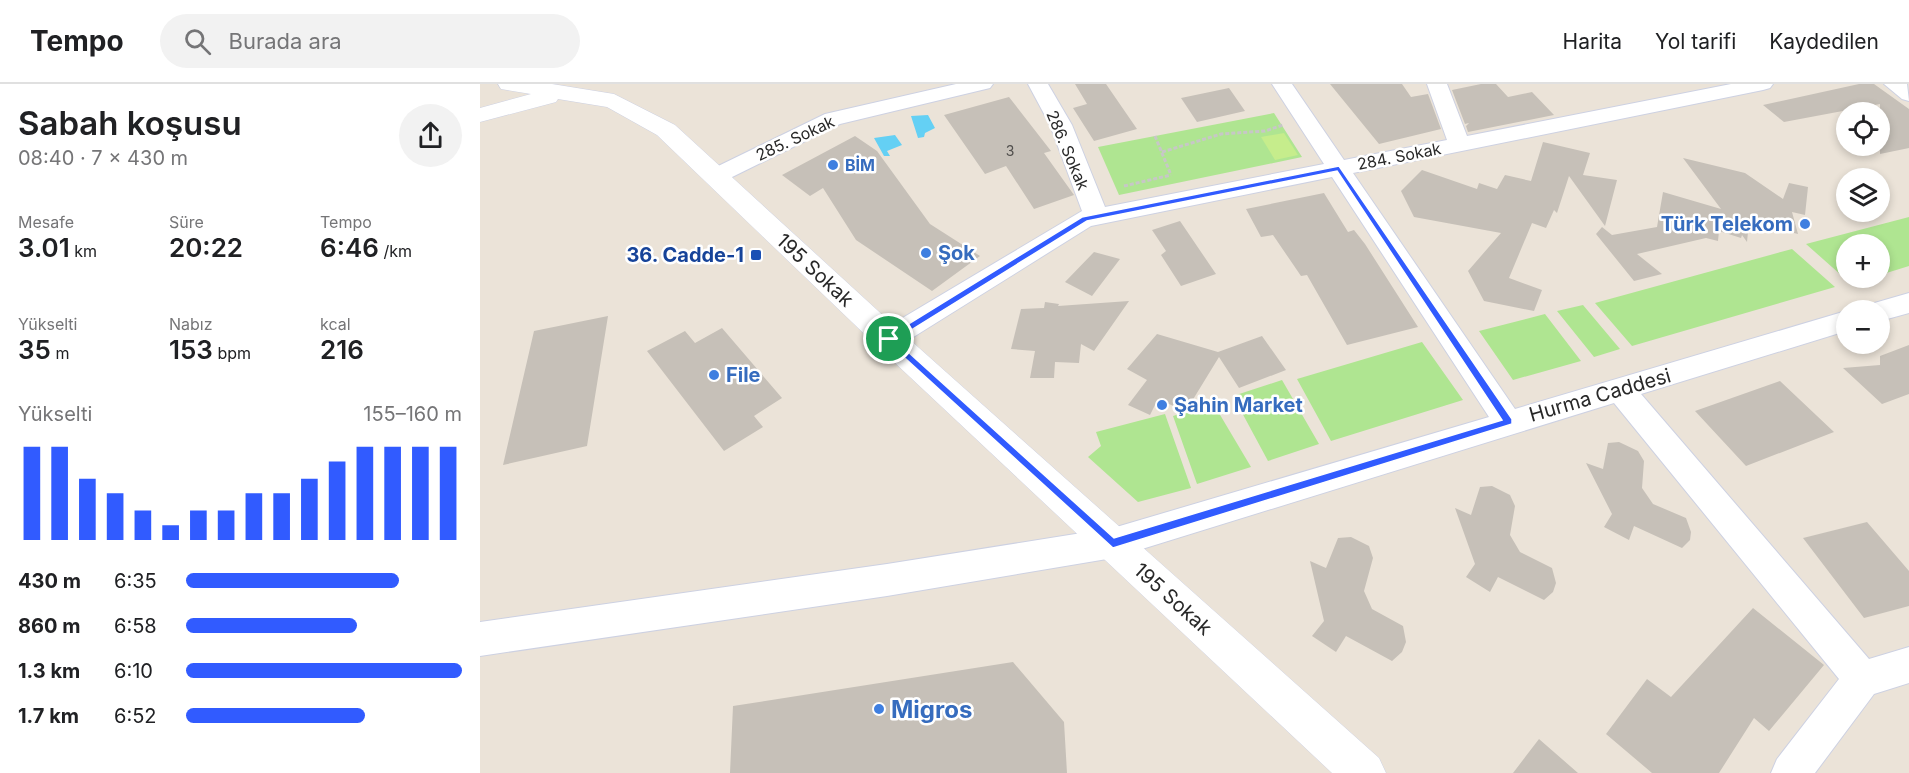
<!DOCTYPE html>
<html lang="tr">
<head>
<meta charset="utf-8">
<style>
	:root { --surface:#fff; --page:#f2f2f2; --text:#202124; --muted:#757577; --line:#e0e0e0; --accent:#315bff }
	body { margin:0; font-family:Inter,sans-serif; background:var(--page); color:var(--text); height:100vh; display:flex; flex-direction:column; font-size:22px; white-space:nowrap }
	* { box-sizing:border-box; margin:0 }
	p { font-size:20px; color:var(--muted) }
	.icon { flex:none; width:33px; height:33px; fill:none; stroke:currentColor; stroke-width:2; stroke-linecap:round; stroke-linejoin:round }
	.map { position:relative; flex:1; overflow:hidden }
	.panel { display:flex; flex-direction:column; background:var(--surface); width:480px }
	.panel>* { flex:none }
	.buttons { position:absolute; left:1356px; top:18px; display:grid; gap:12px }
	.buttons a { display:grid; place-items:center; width:54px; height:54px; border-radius:50%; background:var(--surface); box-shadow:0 3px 9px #0003; font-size:30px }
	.pin { position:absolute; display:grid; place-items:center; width:51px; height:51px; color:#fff; margin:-26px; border:3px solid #fff; border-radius:50%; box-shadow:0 2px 6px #0007 }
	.round { display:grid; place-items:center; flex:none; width:63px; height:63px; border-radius:32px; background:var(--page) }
	.head { display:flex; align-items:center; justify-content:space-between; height:102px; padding:0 18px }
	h1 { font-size:33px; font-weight:600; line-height:45px }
	.stats { display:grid; grid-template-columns:repeat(3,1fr); gap:9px; height:102px; padding:6px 18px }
	.stats div { display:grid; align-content:center }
	.stats b { font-size:26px; font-weight:600 }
	.stats small { font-size:16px; font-weight:400 }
	.stats p { font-size:16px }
	.chart { height:168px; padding:12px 18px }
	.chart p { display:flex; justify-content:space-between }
	.chart svg { width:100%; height:108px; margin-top:6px; stroke:var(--accent); stroke-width:6 }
	ul { padding:0 18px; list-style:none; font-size:20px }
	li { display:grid; grid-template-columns:96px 72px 1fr; align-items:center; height:45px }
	li i { height:15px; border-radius:8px; background:var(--accent) }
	header { display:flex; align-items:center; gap:36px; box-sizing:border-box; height:84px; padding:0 30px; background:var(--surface); border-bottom:2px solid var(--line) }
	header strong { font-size:28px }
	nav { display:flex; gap:33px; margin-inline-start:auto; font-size:21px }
	.search { width:420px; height:54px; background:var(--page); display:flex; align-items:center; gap:15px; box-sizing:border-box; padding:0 21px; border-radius:33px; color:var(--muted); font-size:22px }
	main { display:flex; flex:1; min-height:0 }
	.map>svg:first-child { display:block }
	.green { fill:#afe591 }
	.pitch { fill:#c6ed8c }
	.water { fill:#64d0f4 }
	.building { fill:#c6c0b8 }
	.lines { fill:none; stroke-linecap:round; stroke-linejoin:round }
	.street-casing { stroke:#cdd1e2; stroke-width:2 }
	.secondary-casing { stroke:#cdd1e2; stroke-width:1 }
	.path { stroke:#c7c7c7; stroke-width:3; stroke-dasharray:4 2; stroke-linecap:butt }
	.street { fill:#fff; fill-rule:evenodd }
	.secondary { fill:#fff; fill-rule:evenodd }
	.route { fill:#315bff; stroke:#fff; stroke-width:1.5; fill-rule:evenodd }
	.shop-dot { fill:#3f7fe0; stroke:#fff; stroke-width:2 }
	.transit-dot { fill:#1a4fb4; stroke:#fff; stroke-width:2 }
	.labels { text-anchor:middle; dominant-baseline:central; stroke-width:5; stroke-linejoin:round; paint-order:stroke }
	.far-number-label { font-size:14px; fill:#504e4c }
	.far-street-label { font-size:16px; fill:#282828; stroke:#fff }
	.far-shop-label { font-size:16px; font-weight:bold; fill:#366cbe; stroke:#fff; text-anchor:start }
	.shop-label { font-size:20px; font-weight:bold; fill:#366cbe; stroke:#fff; text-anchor:start }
	.transit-label { font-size:20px; font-weight:bold; fill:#164399; stroke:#fff; text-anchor:end }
	.street-label { font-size:20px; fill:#282828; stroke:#fff }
	.near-shop-label { font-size:24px; font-weight:bold; fill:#366cbe; stroke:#fff; text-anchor:start }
</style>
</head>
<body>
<header>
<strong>Tempo</strong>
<div class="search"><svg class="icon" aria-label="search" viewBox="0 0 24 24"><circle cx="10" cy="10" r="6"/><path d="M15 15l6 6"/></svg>Burada ara</div>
<nav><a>Harita</a><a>Yol tarifi</a><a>Kaydedilen</a></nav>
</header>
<main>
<section class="panel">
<div class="head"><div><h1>Sabah koşusu</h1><p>08:40 · 7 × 430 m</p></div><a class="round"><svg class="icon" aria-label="share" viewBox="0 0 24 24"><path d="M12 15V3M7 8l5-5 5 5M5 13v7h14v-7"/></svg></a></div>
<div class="stats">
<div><p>Mesafe</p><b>3.01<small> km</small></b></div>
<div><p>Süre</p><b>20:22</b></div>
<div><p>Tempo</p><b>6:46<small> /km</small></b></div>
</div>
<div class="stats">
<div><p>Yükselti</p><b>35<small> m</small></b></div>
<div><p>Nabız</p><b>153<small> bpm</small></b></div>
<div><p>kcal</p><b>216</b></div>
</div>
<div class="chart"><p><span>Yükselti</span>155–160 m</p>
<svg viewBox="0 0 160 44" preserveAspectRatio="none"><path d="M5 44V6M15 44V6M25 44V19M35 44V25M45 44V32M55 44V38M65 44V32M75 44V32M85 44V25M95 44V25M105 44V19M115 44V12M125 44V6M135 44V6M145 44V6M155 44V6"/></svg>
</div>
<ul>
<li><b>430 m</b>6:35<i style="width:77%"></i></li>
<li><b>860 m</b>6:58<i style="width:62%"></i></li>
<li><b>1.3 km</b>6:10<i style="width:100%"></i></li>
<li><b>1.7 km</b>6:52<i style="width:65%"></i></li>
</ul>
</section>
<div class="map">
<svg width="1429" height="689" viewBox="0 0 1429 689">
	<rect width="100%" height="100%" fill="#ebe3d8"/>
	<path class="green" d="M794 29 822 73 639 111 618 63Z
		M1429 133V182L1400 191V160H1366V194H1389L1370 199 1326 160Z
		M1312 165 1355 203 1152 262 1115 219Z
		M1103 221 1140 265 1114 273 1077 227Z
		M1065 230 1101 277 1033 296 999 247Z
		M942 258 983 316 851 357 817 295Z
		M802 296 839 360 788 377 753 312Z
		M733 319 771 383 717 400 693 332Z
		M685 330 711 404 658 418 608 373 621 362 616 348Z"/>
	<path class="pitch" d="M804 49 818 71 795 76 781 53Z"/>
	<path class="water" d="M448 31 455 44 445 49 444 53 438 54 431 32Z
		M415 51 422 61 407 67 410 72H404L394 54Z"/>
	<path class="building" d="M595 0H626L657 45 614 57 593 24 607 20Z
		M850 0H922L931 13 948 10 961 45 899 60Z
		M1001 0H1016L1028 13 1052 8 1074 31 988 48 986 42 989 39 985 40 972 6Z
		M1379 0H1394L1429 25V64L1400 70V20L1304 38 1283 21Z
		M749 4 765 27 717 38 701 14Z
		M529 13 571 67 564 69 594 111 554 125 526 82 505 90 464 31Z
		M375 52 397 67 450 140 500 172 452 207 376 156 343 104 330 112 302 91Z
		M1063 58 1110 69 1103 91 1137 96 1125 142 1089 92 1077 129 1074 126 1066 144 1052 139 1029 194 1062 206 1054 227 1004 217 988 187 1021 149 934 133 921 107 942 86 997 105 999 99 1017 105 1025 91 1051 97Z
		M1203 74 1265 89 1303 115 1309 99 1328 103 1325 131 1312 128 1318 150 1269 138 1267 158 1262 151 1261 154 1239 147 1238 157 1226 154 1157 170 1182 190 1154 197 1116 150 1122 143 1132 151 1177 143 1183 108 1241 125Z
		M844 109 868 148 874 146 885 160 938 243 867 261 827 191 821 192 793 151 781 153 766 125Z
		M700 137 736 190 701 202 681 171 686 167 672 146Z
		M614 168 640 175 612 212 585 198Z
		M649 217 614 267 601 260 599 279 575 278 574 294H550L555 267 531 265 541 225 564 224 565 218 579 220 578 222Z
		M128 232 107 362 23 381 54 247Z
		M242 244 302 314 274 332 283 343 244 367 167 267 205 247 215 259Z
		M677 250 738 268 782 252 806 286 759 304 739 273 709 322 703 320 700 325 678 315 670 331 648 321 667 296 647 285Z
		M1429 261V310L1402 320 1363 284 1400 281V272Z
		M1300 297 1354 348 1266 382 1215 327Z
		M1139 358 1158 367 1164 377 1162 404 1173 420 1206 434 1211 448 1210 456 1202 464 1154 442 1149 456 1124 443 1132 430 1106 379 1123 385 1128 359Z
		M1012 402 1030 411 1035 422 1030 451 1040 468 1072 484 1076 499 1073 508 1064 516 1018 493 1010 508 986 493 995 480 975 424 991 431 1000 403Z
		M1387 438 1429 487V522L1384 534 1323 454Z
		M871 453 889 462 893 474 884 507 892 525 923 542 926 558 922 568 912 577 866 552 856 568 832 552 844 537 830 477 846 484 858 454Z
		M1273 524 1344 581 1289 647 1274 634 1239 689H1172L1126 650 1167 595 1191 613Z
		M533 578 584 638 587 689H250L253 622Z
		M1059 655 1098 689H1033Z"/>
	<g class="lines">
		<g class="street-casing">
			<path id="street" d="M476 0H513L510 4 360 40 244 97 236 99 228 97 224 92 228 87 345 30Z
				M548 0H568L592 41 625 123 844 80 792 0H812L864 76 967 56 947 0H967L987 52 1251 0H1293L1290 4 1283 6 873 89 1035 325 1366 227V247L1161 310 1389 575 1429 563V599L1394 610 1335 689H1291L1297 675 1359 595 1134 319 633 474 407 512 0 572V538L407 480 633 444 1009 333 852 93 611 142 419 262 409 265 399 262 395 255 399 248 602 127 570 41Z
				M1404 0H1427L1429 17 1422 15Z
				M1429 209V229L1400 237V226H1387L1391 220Z"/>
		</g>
		<g class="secondary-casing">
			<path id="secondary" d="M18 0H72L134 10 195 41 420 247 899 674 906 689H852L398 263 177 51 127 23 78 15 76 18 0 38V24L51 10 21 5Z"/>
		</g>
		<path class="path" d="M675 52 691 91
			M682 68 741 50 785 47 803 41
			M644 102 691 91"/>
		<use href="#street" class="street"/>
		<use href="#secondary" class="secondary"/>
	</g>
	<path class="route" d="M859 82 1032 335V340L633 464 404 255 602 133ZM857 87 1022 336 634 454 415 256 607 137Z"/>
	<g class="shop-dot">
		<circle cx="353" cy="81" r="6"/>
		<circle cx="1325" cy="140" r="6"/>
		<circle cx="446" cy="169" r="6"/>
		<circle cx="234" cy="291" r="6"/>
		<circle cx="682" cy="321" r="6"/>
		<circle cx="399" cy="625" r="6"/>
	</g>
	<rect class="transit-dot" x="270" y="165" width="12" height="12" rx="3"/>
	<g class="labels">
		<g class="far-number-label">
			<text x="530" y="66">3</text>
		</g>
		<g class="far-street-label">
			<text transform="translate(315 54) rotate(-25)">285. Sokak</text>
			<text transform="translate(588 66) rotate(67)">286. Sokak</text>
			<text transform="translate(919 72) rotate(-11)">284. Sokak</text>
		</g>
		<g class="far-shop-label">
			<text x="365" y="81">BİM</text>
		</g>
		<g class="shop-label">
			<text x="1313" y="140" text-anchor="end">Türk Telekom</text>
			<text x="458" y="169">Şok</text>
			<text x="246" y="291">File</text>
			<text x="694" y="321">Şahin Market</text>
		</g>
		<g class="transit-label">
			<text x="264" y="171">36. Cadde-1</text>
		</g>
		<g class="street-label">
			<text transform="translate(335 186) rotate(43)">195 Sokak</text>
			<text transform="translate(1120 311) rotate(-16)">Hurma Caddesi</text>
			<text transform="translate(693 515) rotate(42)">195 Sokak</text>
		</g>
		<g class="near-shop-label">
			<text x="411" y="625">Migros</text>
		</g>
	</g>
</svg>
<div class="buttons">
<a><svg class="icon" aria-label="locate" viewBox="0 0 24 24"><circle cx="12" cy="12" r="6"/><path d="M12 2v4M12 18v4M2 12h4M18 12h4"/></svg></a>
<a><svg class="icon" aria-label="layers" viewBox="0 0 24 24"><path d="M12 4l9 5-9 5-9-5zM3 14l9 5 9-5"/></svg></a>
<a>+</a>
<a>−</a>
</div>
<div class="pin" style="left:409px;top:255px;background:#1e9e55"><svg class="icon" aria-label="arrive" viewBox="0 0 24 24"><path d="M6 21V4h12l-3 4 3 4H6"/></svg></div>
</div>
</main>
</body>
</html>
